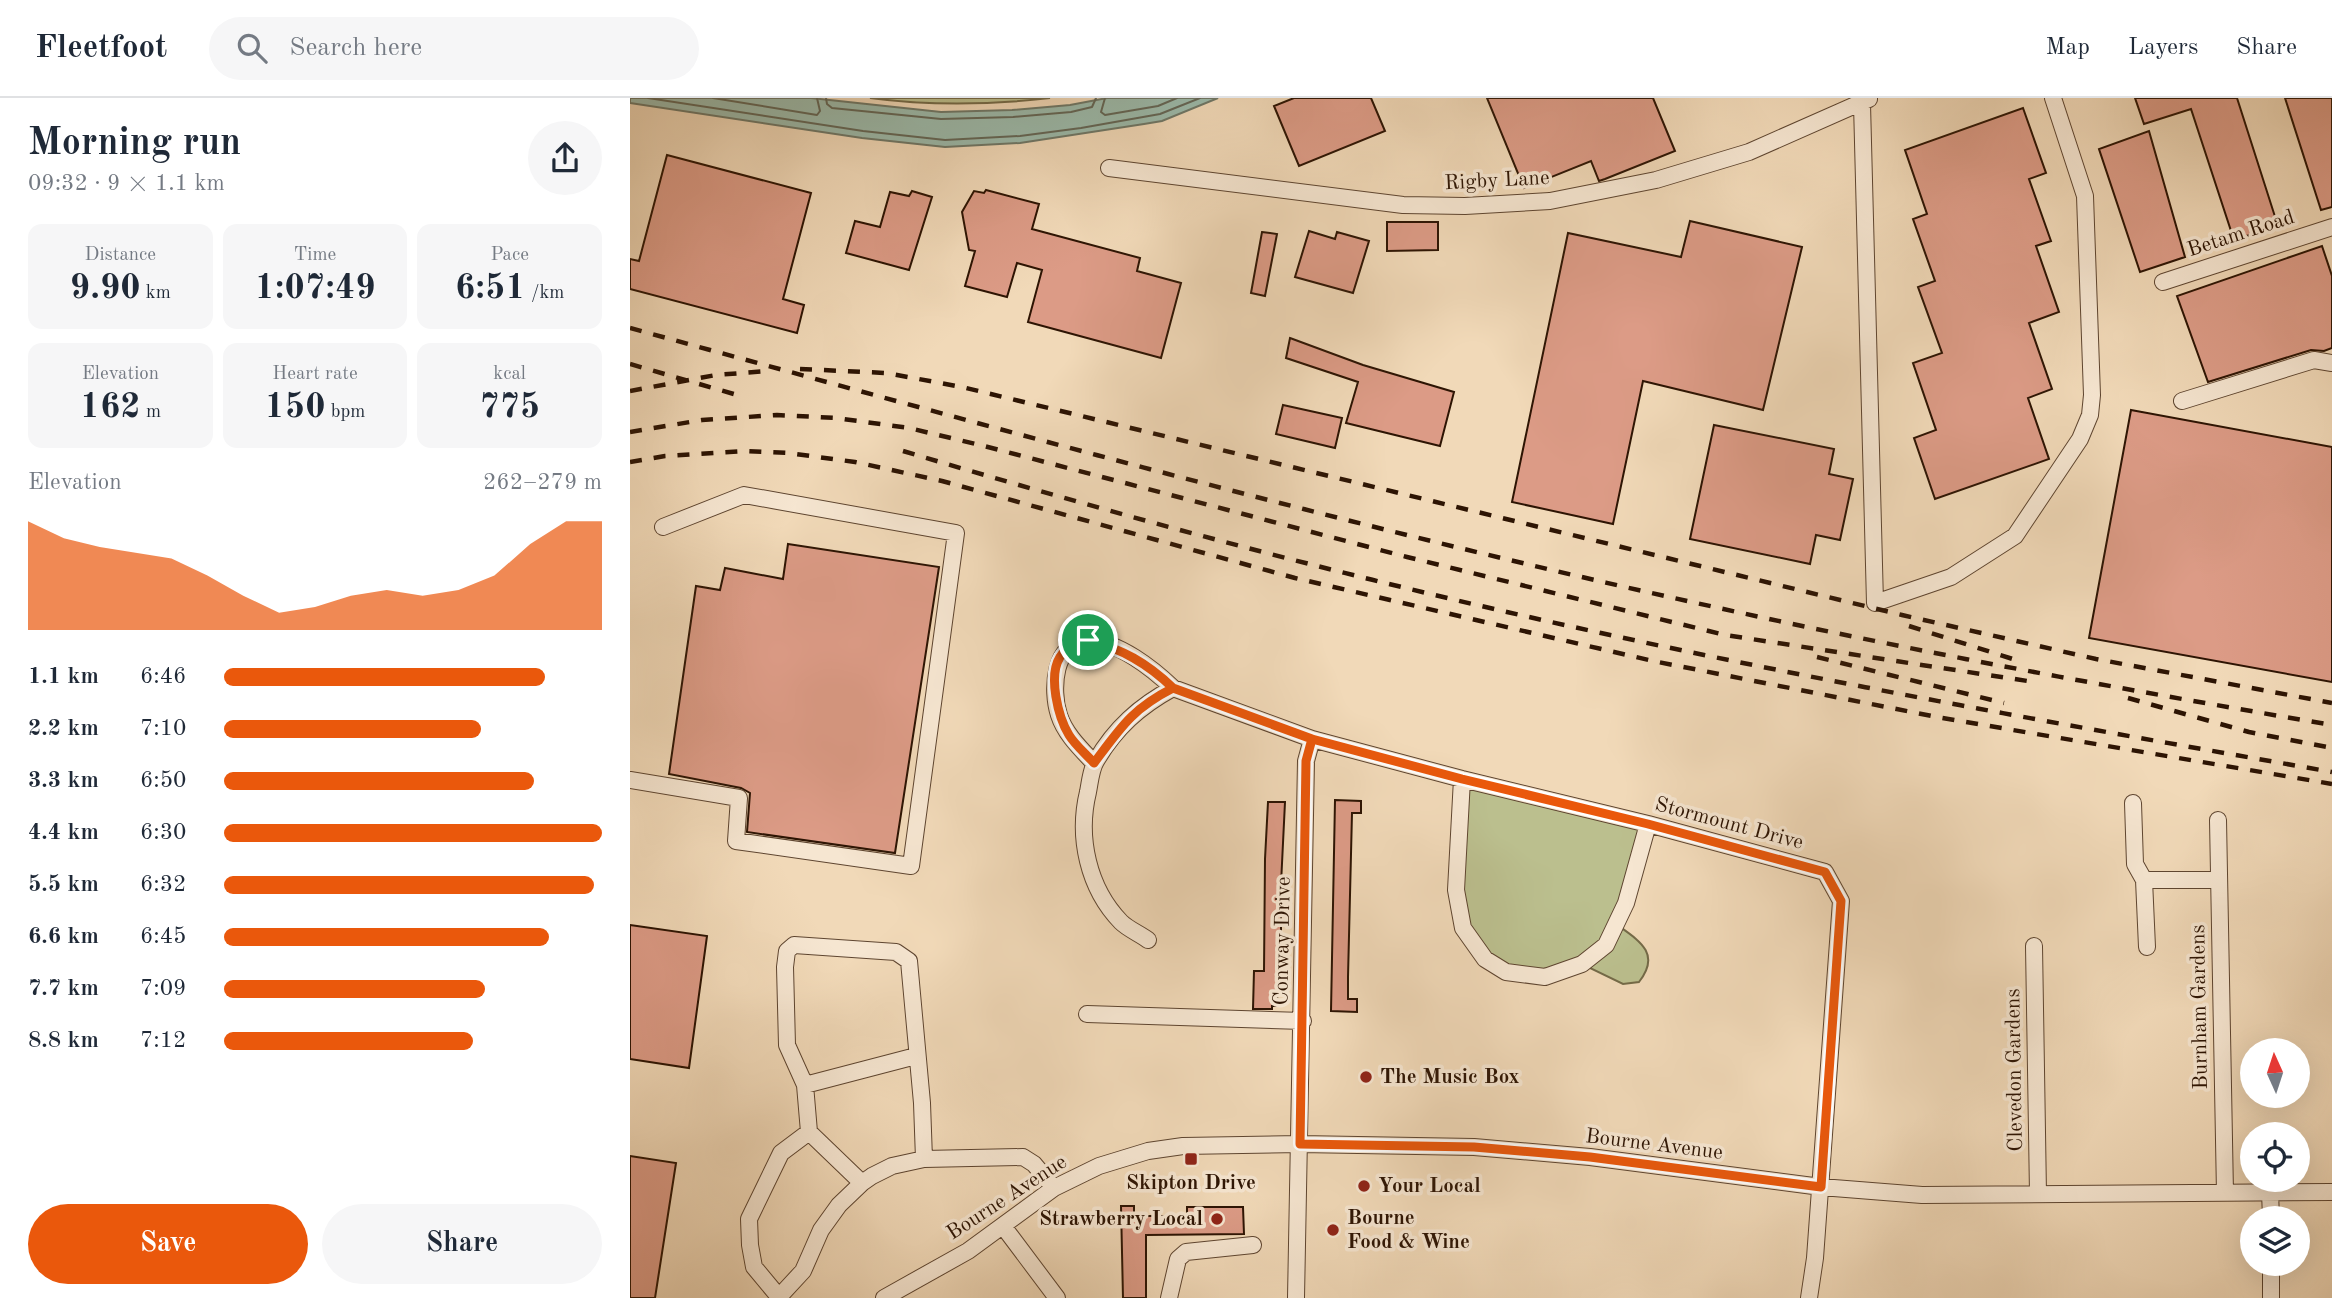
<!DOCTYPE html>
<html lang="en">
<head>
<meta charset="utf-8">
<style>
	:root { --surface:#fff; --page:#f6f6f7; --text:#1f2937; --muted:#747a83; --line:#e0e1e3; --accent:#ea580c }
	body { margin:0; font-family:"Old Standard TT",serif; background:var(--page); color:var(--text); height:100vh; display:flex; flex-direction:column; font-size:26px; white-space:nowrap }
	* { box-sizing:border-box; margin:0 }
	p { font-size:23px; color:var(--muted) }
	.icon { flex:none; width:38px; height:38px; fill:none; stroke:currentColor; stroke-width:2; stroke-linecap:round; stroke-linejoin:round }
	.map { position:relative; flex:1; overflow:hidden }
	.details { display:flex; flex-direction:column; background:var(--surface); width:630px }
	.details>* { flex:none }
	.needle { width:46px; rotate:357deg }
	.controls { position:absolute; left:1610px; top:940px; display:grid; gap:14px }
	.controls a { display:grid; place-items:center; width:70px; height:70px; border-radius:50%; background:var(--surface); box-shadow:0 7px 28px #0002; font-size:35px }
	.pin { position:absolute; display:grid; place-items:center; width:60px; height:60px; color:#fff; margin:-30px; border:4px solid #fff; border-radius:50%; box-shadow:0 2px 7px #0007 }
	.round { display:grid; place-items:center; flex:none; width:74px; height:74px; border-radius:37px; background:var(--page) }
	.headline { display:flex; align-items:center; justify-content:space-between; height:119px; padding:0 28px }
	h1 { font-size:38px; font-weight:700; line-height:52px }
	.stats { display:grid; grid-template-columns:repeat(3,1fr); gap:10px; height:119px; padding:7px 28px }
	.stats div { display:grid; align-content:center; border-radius:14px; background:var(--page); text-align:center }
	.stats b { font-size:35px; font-weight:700 }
	.stats small { font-size:19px; font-weight:400 }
	.stats p { font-size:19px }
	.chart { height:196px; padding:14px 28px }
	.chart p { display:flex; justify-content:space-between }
	.chart svg { width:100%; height:126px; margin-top:7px; fill:var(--accent); opacity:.7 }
	.primary-button { display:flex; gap:14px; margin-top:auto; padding:14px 28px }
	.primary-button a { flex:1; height:80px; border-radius:42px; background:var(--accent); color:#fff; font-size:28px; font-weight:700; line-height:80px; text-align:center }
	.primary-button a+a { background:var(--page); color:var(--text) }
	ul { padding:0 28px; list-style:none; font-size:23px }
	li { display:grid; grid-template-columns:112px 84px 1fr; align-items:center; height:52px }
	li i { height:18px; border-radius:9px; background:var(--accent) }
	header { display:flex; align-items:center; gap:42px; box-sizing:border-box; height:98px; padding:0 35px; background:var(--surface); border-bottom:2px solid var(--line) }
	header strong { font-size:33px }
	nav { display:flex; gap:38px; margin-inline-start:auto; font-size:24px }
	.search { width:490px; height:63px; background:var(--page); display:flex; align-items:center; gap:18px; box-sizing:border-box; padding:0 24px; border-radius:38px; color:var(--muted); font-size:26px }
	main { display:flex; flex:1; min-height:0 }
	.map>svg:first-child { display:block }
	.green { fill:#bbbf8e; stroke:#746a48; stroke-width:2 }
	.water { fill:#9bbaab; stroke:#6f7868; stroke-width:2 }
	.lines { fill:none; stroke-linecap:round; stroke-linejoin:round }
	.shore { stroke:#646757; stroke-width:2 }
	.building { fill:#dc9b86; stroke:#2d1403; stroke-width:2 }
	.minor-casing { stroke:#5e4530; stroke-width:18 }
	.minor { stroke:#f6e6d1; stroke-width:16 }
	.rail { stroke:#2d1403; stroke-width:4.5; stroke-dasharray:12 12; stroke-linecap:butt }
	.route-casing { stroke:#fff; stroke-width:14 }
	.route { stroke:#ea580c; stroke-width:9 }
	.poi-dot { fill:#8f2418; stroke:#f6e6d1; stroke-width:2.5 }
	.labels { text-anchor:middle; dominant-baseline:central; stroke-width:7; stroke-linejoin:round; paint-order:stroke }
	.street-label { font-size:21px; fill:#2d1403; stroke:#f6e6d1 }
	.poi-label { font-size:21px; font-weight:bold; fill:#2d1403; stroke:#f6e6d1; text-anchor:start }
</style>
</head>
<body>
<header>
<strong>Fleetfoot</strong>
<div class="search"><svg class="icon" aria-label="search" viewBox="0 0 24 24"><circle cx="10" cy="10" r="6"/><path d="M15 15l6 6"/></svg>Search here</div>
<nav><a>Map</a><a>Layers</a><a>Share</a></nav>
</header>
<main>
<section class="details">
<div class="headline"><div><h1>Morning run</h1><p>09:32 · 9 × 1.1 km</p></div><a class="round"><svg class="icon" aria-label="share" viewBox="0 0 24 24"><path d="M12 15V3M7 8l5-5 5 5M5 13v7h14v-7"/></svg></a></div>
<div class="stats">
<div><p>Distance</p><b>9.90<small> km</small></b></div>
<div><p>Time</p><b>1:07:49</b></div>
<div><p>Pace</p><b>6:51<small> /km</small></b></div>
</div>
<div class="stats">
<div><p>Elevation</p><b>162<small> m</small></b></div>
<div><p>Heart rate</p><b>150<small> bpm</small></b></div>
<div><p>kcal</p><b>775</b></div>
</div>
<div class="chart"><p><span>Elevation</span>262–279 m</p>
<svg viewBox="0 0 160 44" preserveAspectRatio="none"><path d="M0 44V6L10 12L20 15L30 17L40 19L50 25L60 32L70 38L80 36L90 32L100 30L110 32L120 30L130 25L140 14L150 6L160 6V44z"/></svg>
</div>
<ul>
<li><b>1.1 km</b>6:46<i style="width:85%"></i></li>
<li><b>2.2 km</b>7:10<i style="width:68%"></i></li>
<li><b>3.3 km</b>6:50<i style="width:82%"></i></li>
<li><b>4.4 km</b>6:30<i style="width:100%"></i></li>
<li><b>5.5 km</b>6:32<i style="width:98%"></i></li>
<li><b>6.6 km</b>6:45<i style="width:86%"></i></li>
<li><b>7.7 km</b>7:09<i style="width:69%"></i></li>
<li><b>8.8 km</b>7:12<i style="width:66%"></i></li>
</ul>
<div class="primary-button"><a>Save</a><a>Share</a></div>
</section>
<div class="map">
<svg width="1702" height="1200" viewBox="0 0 1702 1200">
	<rect width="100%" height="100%" fill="#f1d9b8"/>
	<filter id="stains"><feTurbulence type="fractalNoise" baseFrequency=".00286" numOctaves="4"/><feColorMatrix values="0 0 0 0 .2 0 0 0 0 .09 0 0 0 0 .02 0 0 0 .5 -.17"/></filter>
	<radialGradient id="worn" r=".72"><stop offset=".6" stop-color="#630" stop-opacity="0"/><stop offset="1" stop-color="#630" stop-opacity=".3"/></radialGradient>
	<path class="green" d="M240 0H420C360 7 300 8 240 0Z
		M832 681 1018 726 986 826C1008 842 1032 855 1009 884L993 886 952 866 915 879 876 874 833 830Z"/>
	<path class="water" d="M0 0H181L311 14 382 12 440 7 477 0H588L532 23 514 26 390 45 315 49 232 40 0 5Z"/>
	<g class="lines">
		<path class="shore" d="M18 0 233 33 315 42 390 38 451 30 530 16 570 0
			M83 0 187 17 190 13 187 0
			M196 0 197 6 202 10 311 21 383 19 441 14 462 9 466 0
			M475 0 471 14 475 17 528 8 547 0"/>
	</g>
	<path class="building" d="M664 0H741L755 33 669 68 644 8Z
		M857 0H1023L1045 53 975 81 969 83 961 63 894 90Z
		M1505 0H1607L1648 128 1604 142 1561 11 1514 26Z
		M1655 0H1702V109L1691 112Z
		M1393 10 1416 75 1399 81 1421 143 1406 148 1429 214 1399 225 1422 291 1398 300 1419 361 1305 401 1284 340 1306 332 1283 265 1312 255 1288 189 1305 183 1283 121 1297 116 1275 52Z
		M1519 33 1555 159 1510 174 1469 51Z
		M37 57 181 95 153 201 174 207 167 235 0 191V161L9 163Z
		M356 92 409 106 402 131 510 160 507 173 551 185 531 260 398 224 412 172 387 165 377 199 335 188 345 153 339 152 332 114 344 93 354 95Z
		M282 93 302 99 279 172 216 155 225 123 250 129 260 94 279 98Z
		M1060 123 1172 149 1133 312 1013 283 983 426 882 404 938 135 1051 159Z
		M757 124H808V152L757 153Z
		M679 133 705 141 707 134 739 143 723 195 665 179Z
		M632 134 647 136 635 198 621 195Z
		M1692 148 1702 178V250L1694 253 1681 252 1578 284 1547 198Z
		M660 240 733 267 824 294 810 348 716 325 728 284 656 260Z
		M653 307 712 320 705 350 646 336Z
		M1501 312 1702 349V584L1459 540Z
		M1084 327 1204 351 1199 376 1223 381 1210 442 1186 437 1180 466 1060 441Z
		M158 446 309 469 265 755 117 734 120 695 111 690 39 676 66 488 90 492 95 470 153 481Z
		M705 702 731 703V715H722L718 879V901H727V914L701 913Z
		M638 704H655L651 786V868H648L647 908H642V911H623L624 873H634L635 761Z
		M0 827 77 838 59 970 0 961Z
		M0 1058 46 1065 25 1200H0Z
		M491 1108H504V1118H557V1109H613L614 1136 516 1137V1200H493Z"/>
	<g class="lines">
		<g class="minor-casing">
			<path id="minor" d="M1232 6 1245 505 1321 479 1385 438 1450 341 1460 317 1462 297 1455 98 1423 0
				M479 70 773 107 835 108 920 103 1026 82 1119 54 1239 1
				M1533 184 1702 129
				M1552 303 1684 262 1702 265
				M464 665C451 651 435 636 429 617 421 593 423 542 459 543 488 543 523 571 543 590
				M832 681 826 792 833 830 855 861 876 874 915 879 952 866 976 847 996 805 1018 726
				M0 682 109 700 106 743 281 768 326 435 114 397 33 429
				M1503 705 1505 766 1514 782 1517 849
				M1588 722 1595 1095
				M1514 782H1588
				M518 842C510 836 498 831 491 824 458 790 447 739 458 694 460 684 461 671 466 663 485 630 510 608 543 590L682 641 832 681 1018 726 1195 774 1211 803 1185 1160 1179 1200
				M1404 848 1408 1096
				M457 916 673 923
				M175 987 286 958
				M232 1085 179 1034 175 987 157 947 155 869 157 853 164 847 266 854 279 863 292 1005 294 1061
				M1640 1094 1641 1120
				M373 1128 427 1200
				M1641 1166V1200
				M149 1199 124 1169 120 1147 119 1121 151 1055 179 1034
				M148 1200 173 1173 191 1132 209 1107 232 1085 242 1078 262 1068 294 1061 393 1059 404 1066 424 1090
				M254 1200 338 1153 424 1090 469 1068 518 1053 553 1048 670 1046 844 1049 960 1059 1191 1089 1292 1097 1702 1094
				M539 1200 548 1161 556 1154 623 1147
				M666 1200 676 663 682 641"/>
		</g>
		<use href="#minor" class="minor"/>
		<path class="rail" d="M0 230C361 329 723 430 1089 510 1292 555 1497 592 1702 627
			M0 266 114 299
			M170 271 256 275 332 289 1272 517 1466 561 1702 605
			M0 293 86 277 138 273
			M0 334 72 322 147 317 206 320 279 330 354 348 777 459 1095 537 1404 584
			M273 353C504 422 736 484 971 535 1213 588 1458 631 1702 674
			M0 364 35 358 116 353 158 355 225 364 312 383 665 480 1023 563 1312 620 1702 686
			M1279 528 1389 563
			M1187 559 1374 605
			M1498 600 1619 634 1702 650"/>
	</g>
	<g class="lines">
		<g class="route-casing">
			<path id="route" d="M458 542C492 551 517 565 543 590L682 641 676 663 670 1046 844 1049 960 1059 1191 1089 1211 803 1195 774 1018 726 832 681 682 641 543 590C502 611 491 629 464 665 456 656 445 647 439 637 428 619 418 578 430 559 436 549 448 546 458 542"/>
		</g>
		<use href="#route" class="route"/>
	</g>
	<g class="poi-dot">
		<circle cx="736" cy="979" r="7"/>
		<rect x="554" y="1054" width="14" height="14" rx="3.5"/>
		<circle cx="734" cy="1088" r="7"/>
		<circle cx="587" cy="1121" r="7"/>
		<circle cx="703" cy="1132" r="7"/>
	</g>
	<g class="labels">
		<g class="street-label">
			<text transform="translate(867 83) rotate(-3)">Rigby Lane</text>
			<text transform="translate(1611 136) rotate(-18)">Betam Road</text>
			<text transform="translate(1099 726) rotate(15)">Stormount Drive</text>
			<text transform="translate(653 843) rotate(-89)">Conway Drive</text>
			<text transform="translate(1570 909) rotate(-91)">Burnham Gardens</text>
			<text transform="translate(1385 972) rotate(-91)">Clevedon Gardens</text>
			<text transform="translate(1024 1047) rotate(7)">Bourne Avenue</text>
			<text transform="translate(377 1100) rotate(-33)">Bourne Avenue</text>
		</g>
		<g class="poi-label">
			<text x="750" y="979">The Music Box</text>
			<text x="561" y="1085" text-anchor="middle">Skipton Drive</text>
			<text x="748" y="1088">Your Local</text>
			<text x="717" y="1120">Bourne<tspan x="717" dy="24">Food &amp; Wine</tspan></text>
			<text x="573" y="1121" text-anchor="end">Strawberry Local</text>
		</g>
	</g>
	<rect width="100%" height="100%" filter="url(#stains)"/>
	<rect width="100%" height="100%" fill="url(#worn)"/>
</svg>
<div class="controls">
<a><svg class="needle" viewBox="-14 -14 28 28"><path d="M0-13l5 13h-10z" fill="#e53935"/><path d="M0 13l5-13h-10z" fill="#747a83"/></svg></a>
<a><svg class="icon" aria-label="locate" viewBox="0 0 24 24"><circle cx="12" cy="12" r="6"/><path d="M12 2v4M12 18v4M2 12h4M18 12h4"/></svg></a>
<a><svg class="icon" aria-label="layers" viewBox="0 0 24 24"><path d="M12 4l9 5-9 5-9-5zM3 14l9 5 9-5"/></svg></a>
</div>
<div class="pin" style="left:458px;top:542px;background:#1e9e55"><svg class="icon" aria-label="arrive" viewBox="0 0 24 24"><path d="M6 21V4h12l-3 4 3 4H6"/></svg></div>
</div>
</main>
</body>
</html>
